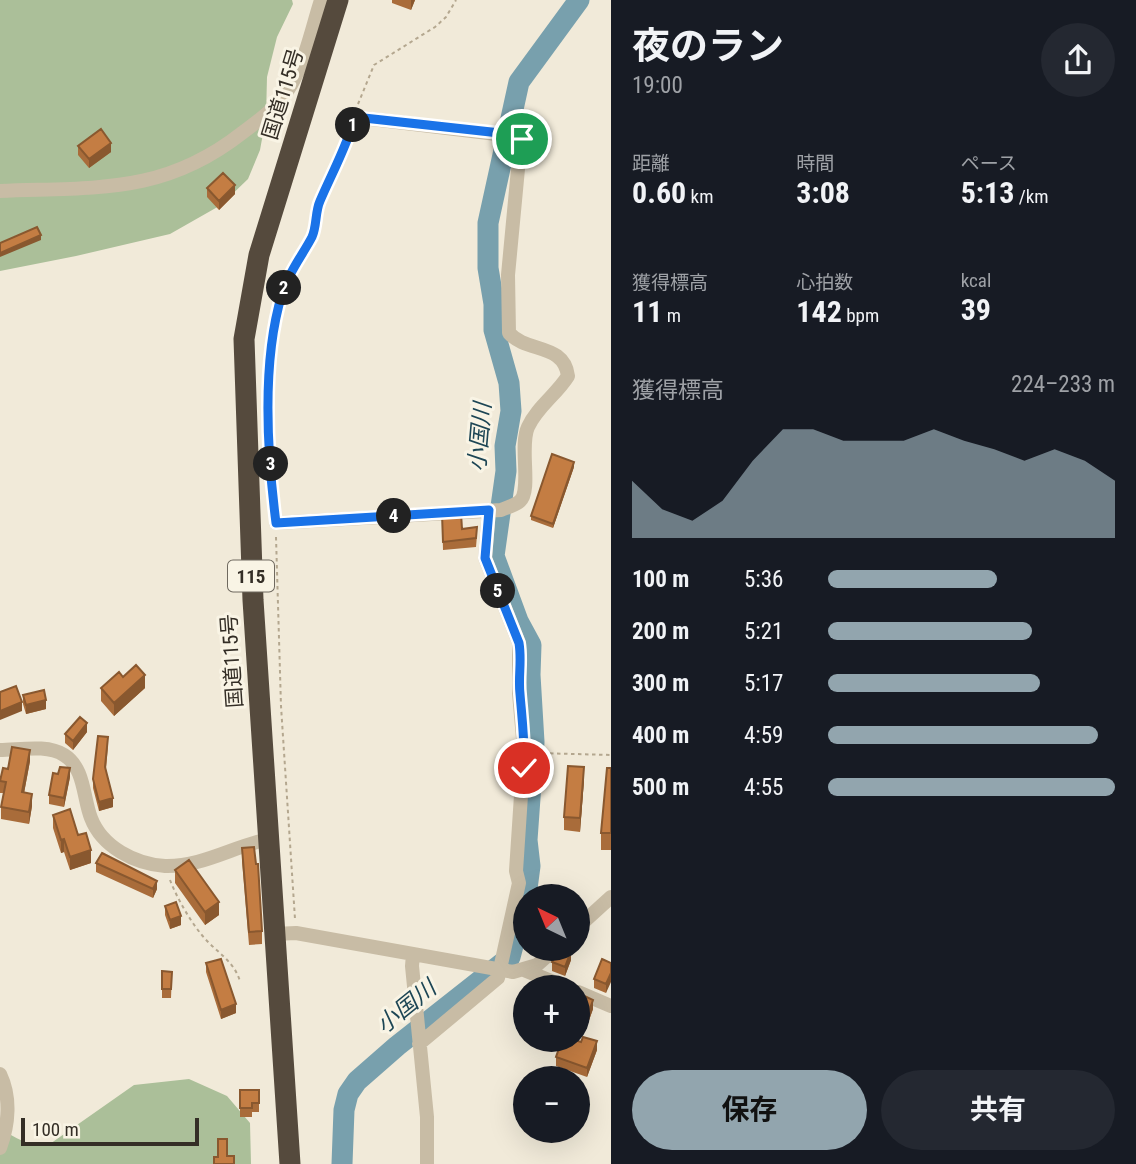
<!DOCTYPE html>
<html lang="ja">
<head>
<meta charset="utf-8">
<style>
	:root { --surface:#171b24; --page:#242831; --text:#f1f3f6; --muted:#9ea1a6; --accent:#92a5ae }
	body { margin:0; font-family:"Roboto Condensed","Noto Sans JP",sans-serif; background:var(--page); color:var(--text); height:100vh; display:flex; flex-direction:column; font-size:26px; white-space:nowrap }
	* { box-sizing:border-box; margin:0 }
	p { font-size:23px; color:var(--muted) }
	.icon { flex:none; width:38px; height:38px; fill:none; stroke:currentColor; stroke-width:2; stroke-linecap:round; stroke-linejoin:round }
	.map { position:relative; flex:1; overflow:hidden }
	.side { display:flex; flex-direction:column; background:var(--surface); width:525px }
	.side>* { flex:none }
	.needle { width:46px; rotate:317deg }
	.controls { position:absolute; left:513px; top:884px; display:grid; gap:14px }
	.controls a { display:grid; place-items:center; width:77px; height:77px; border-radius:50%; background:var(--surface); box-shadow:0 7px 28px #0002; font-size:35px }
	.scale { position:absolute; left:21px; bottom:18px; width:178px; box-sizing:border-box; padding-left:7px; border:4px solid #342e26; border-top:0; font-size:19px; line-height:24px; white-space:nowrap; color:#342e26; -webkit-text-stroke:5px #f9f4e5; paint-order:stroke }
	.pin { position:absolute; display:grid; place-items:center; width:60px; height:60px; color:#fff; margin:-30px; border:4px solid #fff; border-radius:50%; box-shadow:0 2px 7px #0007 }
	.km { position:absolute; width:35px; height:35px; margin:-18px; border-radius:50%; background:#222; color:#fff; font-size:19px; line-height:35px; text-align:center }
	.round { display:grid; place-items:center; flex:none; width:74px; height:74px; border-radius:37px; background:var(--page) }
	.summary { display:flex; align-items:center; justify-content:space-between; height:119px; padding:0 21px }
	h1 { font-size:38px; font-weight:700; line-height:52px }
	.figures { display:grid; grid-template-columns:repeat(3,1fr); gap:10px; height:119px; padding:7px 21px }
	.figures div { display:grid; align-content:center }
	.figures b { font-size:30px; font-weight:700 }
	.figures small { font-size:19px; font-weight:400 }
	.figures p { font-size:19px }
	.chart { height:196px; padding:14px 21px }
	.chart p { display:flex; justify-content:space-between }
	.chart svg { width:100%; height:126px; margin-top:7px; fill:var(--accent); opacity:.7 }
	.action { display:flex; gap:14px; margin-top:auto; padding:14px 21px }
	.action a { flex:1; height:80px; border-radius:42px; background:var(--accent); color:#111; font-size:28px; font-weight:700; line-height:80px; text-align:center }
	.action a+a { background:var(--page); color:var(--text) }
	ul { padding:0 21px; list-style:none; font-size:23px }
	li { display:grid; grid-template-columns:112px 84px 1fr; align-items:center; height:52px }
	li i { height:18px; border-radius:9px; background:var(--accent) }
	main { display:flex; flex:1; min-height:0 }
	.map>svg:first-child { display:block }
	.green { fill:#abbf99 }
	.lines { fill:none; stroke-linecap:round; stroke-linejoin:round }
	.river { stroke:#78a0ad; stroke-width:21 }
	.path { stroke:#b4a78f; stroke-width:2; stroke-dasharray:3.5 3.5; stroke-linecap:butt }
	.street { stroke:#c8bca5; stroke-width:14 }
	.highway { stroke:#554a3d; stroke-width:21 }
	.wall { fill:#a96c3a }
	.shaded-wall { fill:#89582f }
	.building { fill:#c47d43; stroke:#89582f; stroke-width:2 }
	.route-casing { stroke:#fff; stroke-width:14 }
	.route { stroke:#1a73e8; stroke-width:9 }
	.labels { text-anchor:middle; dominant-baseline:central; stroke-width:6; stroke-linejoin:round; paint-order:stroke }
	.shield { fill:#f9f4e5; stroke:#6f695f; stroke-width:2 }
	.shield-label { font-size:19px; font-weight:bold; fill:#342e26 }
	.street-label { font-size:21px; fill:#342e26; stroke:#f9f4e5 }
	.water-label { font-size:23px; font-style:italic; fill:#1d4655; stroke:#f9f4e5 }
</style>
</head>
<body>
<main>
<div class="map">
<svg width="611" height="1164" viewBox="0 0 611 1164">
	<rect width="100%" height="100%" fill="#f1ead9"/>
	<path class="green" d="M0 0H292L293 4 277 37 267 77 266 117 260 150 248 179 221 205 170 234 76 256 0 271Z
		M189 1079 227 1096 250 1123 251 1164H0V1128C16 1139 28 1145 47 1146L134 1085Z"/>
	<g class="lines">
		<path class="river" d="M526 896 530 866 527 840 534 742 530 675 531 645 518 621 494 556 506 471 505 446 511 411 509 383 494 330V304L488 268V223L519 82 579 0
			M342 1164 344 1110 348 1094 357 1081 397 1046 510 957 525 900"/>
		<path class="path" d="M358 104 374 65 435 27 446 17 456 0
			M274 510C267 451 263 348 282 292 289 271 306 255 313 235 317 225 315 214 319 204 328 179 341 155 351 130
			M276 537 281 706 295 919
			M536 753 611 755
			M170 880C177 898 189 919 201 934 215 952 233 959 240 981"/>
		<path class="street" d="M0 191C95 187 163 195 242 133 261 119 279 106 291 85 306 59 312 28 321 0
			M276 523 501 510C507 507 515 506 520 501 532 490 519 446 528 427 537 407 557 394 568 376 564 343 527 353 509 333L508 275 521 137 355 117
			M0 750C19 750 47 744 64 755 85 768 83 798 91 818 102 847 135 864 165 866 202 867 234 846 269 839
			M578 927 611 897
			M275 934 296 933 513 972 537 965 556 948
			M413 954 412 966 427 1117V1164
			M524 970 566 987
			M578 992 611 1006
			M419 1044 498 978 519 883 516 871 524 750 519 693V643L485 558 489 510
			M0 1074C11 1097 9 1124 0 1148"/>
		<path class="highway" d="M290 1164 253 600 244 339 259 255 338 0"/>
	</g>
	<path class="wall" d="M392 0H415L411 10 392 3Z
		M78 146 111 152 89 168 78 155Z
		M207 188 235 194 219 210 207 197Z
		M574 467 553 528 531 520V516Z
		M442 514 462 529 477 535 476 547 443 550Z
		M123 677 145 688 114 716 101 701V688Z
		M23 695 46 709 26 714 23 704Z
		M87 732 73 750 65 743V734Z
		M108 746 106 769 113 807 99 811 93 788V779Z
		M30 761 24 793 32 806 29 824 1 819V807L4 793H0V781L8 769Z
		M611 768V850H601V833Z
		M70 777 64 807 49 804V795Z
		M584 780 580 832 564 830V817Z
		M53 815 78 835 91 863 70 870 64 852 61 853 53 828Z
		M242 848 262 931V944L249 945 242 861Z
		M96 863 157 889 153 898 96 872Z
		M175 870 219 915 205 925 175 883Z
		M165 906 181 925 170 929 165 915Z
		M571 960 565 976 552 971V962Z
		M206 963 236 1013 221 1019 206 972Z
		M611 963 606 993 594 988V979Z
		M162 971 172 972 171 998H162Z
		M578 993 593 1009 588 1023 578 1019Z
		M597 1050 587 1077 556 1066V1057Z
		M240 1090H259V1112H252V1117H240Z"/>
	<path class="shaded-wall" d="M411 0H415L411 10Z
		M111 143V152L89 168V159Z
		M235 185V194L219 210V201Z
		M41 235V240L0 257V253Z
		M574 462V467L553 528V524Z
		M145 675V688L114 716V703Z
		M46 700V709L26 714V705Z
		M22 702V711L0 720V711Z
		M87 723V732L73 750V741Z
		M30 750V761L22 804V792Z
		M584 767V780L580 832V818Z
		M70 768V777L64 807V798Z
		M32 794V806L29 824V812Z
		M113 798V807L99 811V802Z
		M64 839V852L61 853V840Z
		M91 850V863L70 870V857Z
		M157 881V889L153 898V889Z
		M219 902V915L205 925V912Z
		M181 916V925L170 929V920Z
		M571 951V960L565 976V967Z
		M611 973V982L606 993V984Z
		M593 1000V1009L588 1023V1014Z
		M236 1004V1013L221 1019V1010Z
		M597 1041V1050L587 1077V1068Z"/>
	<path class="building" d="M101 129 111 143 89 159 78 146Z
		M223 173 235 185 219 201 207 188Z
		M37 227 41 235 0 253V243Z
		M552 454 574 462 553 524 531 516Z
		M461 513 462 529 477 527 476 538 443 542 442 514Z
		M136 665 145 675 114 703 101 688 119 672 123 677Z
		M16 686 22 702 0 711V692Z
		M44 690 46 700 26 705 23 695Z
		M80 717 87 723 73 741 65 734Z
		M98 736 108 737 105 767 113 798 99 802 93 779Z
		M12 747 30 750 22 792 32 794 29 812 1 807 6 782 0 781 3 768 8 769Z
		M568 766 584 767 580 818 564 817Z
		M60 767 70 768 64 798 49 795 53 773 58 774Z
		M607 768H611V833H601Z
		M70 809 78 835 86 833 91 850 70 857 64 839 61 840 53 815Z
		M254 847 256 864H258L262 931 249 932 242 848Z
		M102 853 157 881 153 889 96 863Z
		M189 860 219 902 205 912 175 870Z
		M176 902 181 916 170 920 165 906Z
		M560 948H564L571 951 565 967 552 962Z
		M221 959 236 1004 221 1010 206 963Z
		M602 959 611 963V973L606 984 594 979Z
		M162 971 172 972 171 989H162Z
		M578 993 593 1000 588 1014 578 1010Z
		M583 1037 597 1041 587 1068 556 1057 562 1040H575L581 1042Z
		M240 1090H259V1103H252V1108H240Z
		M218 1139H227V1156H234V1164H214V1157H218Z"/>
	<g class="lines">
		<g class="route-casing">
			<path id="route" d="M522 139 518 135 355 117C347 146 332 173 320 201 315 212 317 226 312 237 302 256 288 273 282 294 261 363 267 452 276 523L489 510 485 558 519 643C522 661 518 677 520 694 522 719 525 742 524 768"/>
		</g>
		<use href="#route" class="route"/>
	</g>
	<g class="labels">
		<rect class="shield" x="228" y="560.5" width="46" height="31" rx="5"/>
		<g class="shield-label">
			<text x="251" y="576">115</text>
		</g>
		<g class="street-label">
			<text transform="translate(283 94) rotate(-73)">国道115号</text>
			<text transform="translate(232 661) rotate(-94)">国道115号</text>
		</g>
		<g class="water-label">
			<text transform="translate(480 437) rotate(-85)">小国川</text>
			<text transform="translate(406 1007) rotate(-39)">小国川</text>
		</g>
	</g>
</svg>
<div class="controls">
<a><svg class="needle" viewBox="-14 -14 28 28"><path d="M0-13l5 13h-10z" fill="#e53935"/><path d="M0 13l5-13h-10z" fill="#9ea1a6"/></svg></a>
<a>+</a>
<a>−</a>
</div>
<div class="scale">100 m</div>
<div class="pin" style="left:522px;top:139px;background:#1e9e55"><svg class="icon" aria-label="arrive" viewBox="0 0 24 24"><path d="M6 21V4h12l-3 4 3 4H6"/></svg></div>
<div class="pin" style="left:524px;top:768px;background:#d93025"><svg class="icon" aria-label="check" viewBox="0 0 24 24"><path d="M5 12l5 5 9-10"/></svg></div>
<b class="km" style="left:353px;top:125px">1</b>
<b class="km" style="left:284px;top:288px">2</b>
<b class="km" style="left:271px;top:464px">3</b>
<b class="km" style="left:394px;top:516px">4</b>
<b class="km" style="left:498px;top:591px">5</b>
</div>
<section class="side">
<div class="summary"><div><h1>夜のラン</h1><p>19:00</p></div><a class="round"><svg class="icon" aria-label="share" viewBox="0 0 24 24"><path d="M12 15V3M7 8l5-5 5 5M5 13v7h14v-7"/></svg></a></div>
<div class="figures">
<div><p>距離</p><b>0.60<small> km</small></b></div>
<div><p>時間</p><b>3:08</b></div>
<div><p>ペース</p><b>5:13<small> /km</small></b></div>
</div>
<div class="figures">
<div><p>獲得標高</p><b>11<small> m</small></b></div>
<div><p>心拍数</p><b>142<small> bpm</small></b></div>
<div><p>kcal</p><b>39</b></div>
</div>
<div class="chart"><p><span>獲得標高</span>224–233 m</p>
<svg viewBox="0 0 160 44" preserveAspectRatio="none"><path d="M0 44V24L10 34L20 38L30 31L40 17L50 6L60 6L70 10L80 10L90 10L100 6L110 10L120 13L130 17L140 13L150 17L160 24V44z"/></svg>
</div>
<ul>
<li><b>100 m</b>5:36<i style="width:59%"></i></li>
<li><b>200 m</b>5:21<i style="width:71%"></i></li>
<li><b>300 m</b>5:17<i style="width:74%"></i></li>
<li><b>400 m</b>4:59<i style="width:94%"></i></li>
<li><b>500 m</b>4:55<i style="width:100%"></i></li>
</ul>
<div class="action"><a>保存</a><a>共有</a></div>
</section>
</main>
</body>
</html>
